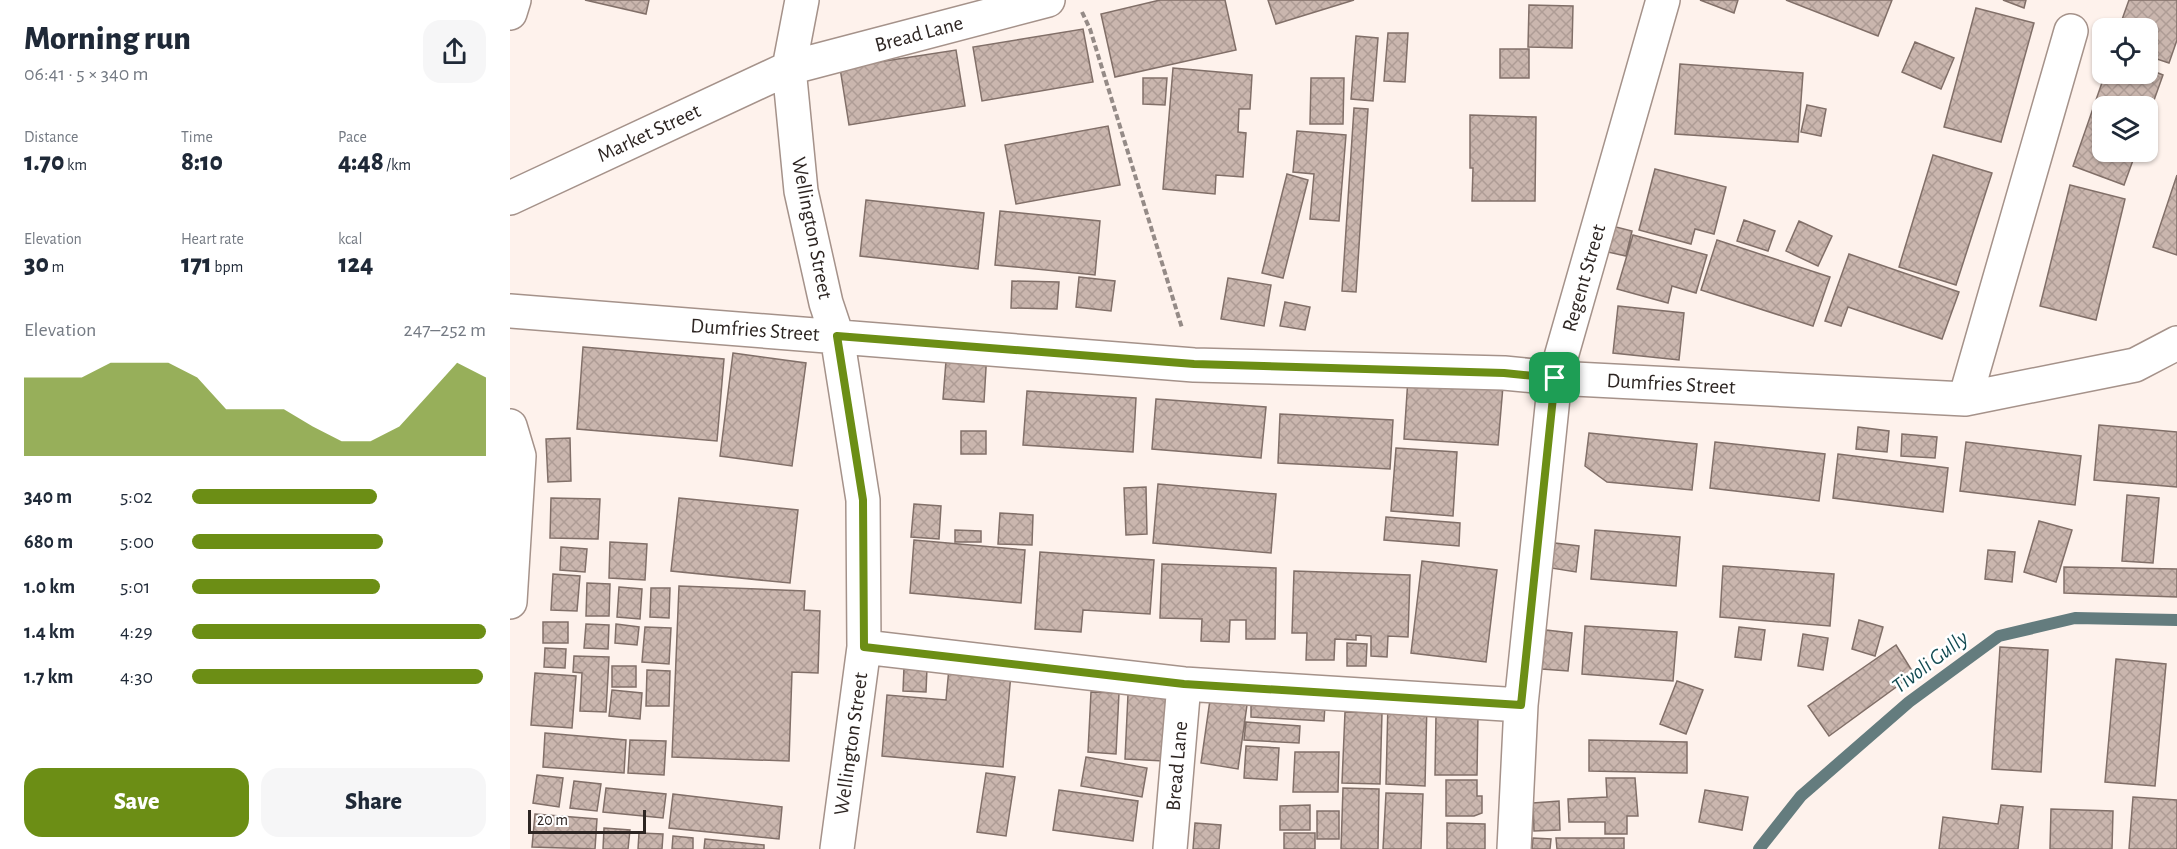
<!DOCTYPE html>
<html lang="en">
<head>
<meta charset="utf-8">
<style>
	:root { --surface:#fff; --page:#f6f6f7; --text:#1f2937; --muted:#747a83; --accent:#6c8e15 }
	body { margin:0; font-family:"Alegreya Sans",sans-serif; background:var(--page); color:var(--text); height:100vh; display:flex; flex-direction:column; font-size:22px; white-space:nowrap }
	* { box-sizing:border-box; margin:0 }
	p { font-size:20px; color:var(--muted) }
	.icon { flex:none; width:33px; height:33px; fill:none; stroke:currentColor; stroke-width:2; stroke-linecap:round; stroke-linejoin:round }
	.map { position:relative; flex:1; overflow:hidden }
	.sheet { display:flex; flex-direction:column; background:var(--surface); width:510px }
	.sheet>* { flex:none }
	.controls { position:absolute; left:1582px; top:18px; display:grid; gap:12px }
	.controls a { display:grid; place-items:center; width:66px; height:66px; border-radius:12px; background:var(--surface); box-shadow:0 2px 4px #0004; font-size:30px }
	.scale { position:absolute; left:18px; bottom:15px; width:118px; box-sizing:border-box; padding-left:6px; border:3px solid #2d2522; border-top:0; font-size:16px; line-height:21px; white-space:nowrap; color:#2d2522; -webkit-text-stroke:4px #fff; paint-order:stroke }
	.pin { position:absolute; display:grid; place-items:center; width:51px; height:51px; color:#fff; margin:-26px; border-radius:12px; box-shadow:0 3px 9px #0006 }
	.round { display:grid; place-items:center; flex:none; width:63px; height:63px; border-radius:18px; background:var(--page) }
	.headline { display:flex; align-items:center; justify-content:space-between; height:102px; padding:0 24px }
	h1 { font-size:33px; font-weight:800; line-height:45px }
	.stats { display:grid; grid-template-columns:repeat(3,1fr); gap:9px; height:102px; padding:6px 24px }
	.stats div { display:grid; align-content:center }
	.stats b { font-size:26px; font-weight:800 }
	.stats small { font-size:16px; font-weight:400 }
	.stats p { font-size:16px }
	.chart { height:168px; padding:12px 24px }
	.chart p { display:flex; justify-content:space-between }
	.chart svg { width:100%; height:108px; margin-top:6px; fill:var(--accent); opacity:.7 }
	.cta { display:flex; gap:12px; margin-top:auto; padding:12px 24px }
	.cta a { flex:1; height:69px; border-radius:18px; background:var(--accent); color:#fff; font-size:24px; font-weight:800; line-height:69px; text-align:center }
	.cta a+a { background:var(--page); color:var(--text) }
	ul { padding:0 24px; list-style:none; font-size:20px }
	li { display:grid; grid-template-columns:96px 72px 1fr; align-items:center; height:45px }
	li i { height:15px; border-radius:8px; background:var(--accent) }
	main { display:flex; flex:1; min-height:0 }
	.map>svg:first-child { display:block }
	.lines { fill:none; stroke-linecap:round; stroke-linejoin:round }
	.stream { stroke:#647c7e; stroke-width:12 }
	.building { fill:url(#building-cross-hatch); stroke:#816f68; stroke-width:1.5 }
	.street-casing { stroke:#a5928a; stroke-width:36 }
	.path { stroke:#958b87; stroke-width:4; stroke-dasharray:6 3; stroke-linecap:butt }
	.street { stroke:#fff; stroke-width:33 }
	.route-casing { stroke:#fff; stroke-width:12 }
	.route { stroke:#6c8e15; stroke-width:8 }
	.labels { text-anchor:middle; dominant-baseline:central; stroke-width:5; stroke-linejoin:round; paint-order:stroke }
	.street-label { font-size:21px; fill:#2d2522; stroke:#fff }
	.water-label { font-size:22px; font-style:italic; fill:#134b52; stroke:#fff }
</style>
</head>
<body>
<main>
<section class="sheet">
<div class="headline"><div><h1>Morning run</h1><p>06:41 · 5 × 340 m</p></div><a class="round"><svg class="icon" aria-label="share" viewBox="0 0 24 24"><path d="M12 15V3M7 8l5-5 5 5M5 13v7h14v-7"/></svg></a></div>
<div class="stats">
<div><p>Distance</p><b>1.70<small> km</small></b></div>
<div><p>Time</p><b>8:10</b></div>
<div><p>Pace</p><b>4:48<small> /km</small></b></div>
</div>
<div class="stats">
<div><p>Elevation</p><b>30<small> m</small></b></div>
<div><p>Heart rate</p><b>171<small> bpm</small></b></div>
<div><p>kcal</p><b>124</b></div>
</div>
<div class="chart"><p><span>Elevation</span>247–252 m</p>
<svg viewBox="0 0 160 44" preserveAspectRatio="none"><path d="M0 44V12L10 12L20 12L30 6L40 6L50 6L60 12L70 25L80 25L90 25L100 32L110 38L120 38L130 32L140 19L150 6L160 12V44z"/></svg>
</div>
<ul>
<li><b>340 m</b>5:02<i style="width:63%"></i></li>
<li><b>680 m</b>5:00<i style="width:65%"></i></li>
<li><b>1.0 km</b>5:01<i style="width:64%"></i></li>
<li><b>1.4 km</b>4:29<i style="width:100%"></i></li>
<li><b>1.7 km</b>4:30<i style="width:99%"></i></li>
</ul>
<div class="cta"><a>Save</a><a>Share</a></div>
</section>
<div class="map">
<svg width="1667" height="849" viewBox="0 0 1667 849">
	<defs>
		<pattern id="building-cross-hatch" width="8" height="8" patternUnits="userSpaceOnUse" patternTransform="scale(1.5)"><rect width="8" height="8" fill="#cab6ae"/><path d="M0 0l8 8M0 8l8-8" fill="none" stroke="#ae9c95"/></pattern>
	</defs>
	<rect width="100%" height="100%" fill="#fef2ec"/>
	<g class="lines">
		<path class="stream" d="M1249 849 1291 796 1399 702 1489 636 1565 618 1667 620"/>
	</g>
	<path class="building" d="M75 0H139L136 14Z
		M650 0H715L726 50 605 77 591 14Z
		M758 0H844L766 24Z
		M1190 0H1228L1224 13Z
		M1276 0H1382L1368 36Z
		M1493 0H1516L1514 8Z
		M1619 0H1667V40L1659 63 1638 56V28H1609Z
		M1019 5 1063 6 1062 48 1018 47Z
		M1466 8 1524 23 1491 142 1434 127Z
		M573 29 583 82 472 101 463 47Z
		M878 33H898L895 82 874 81Z
		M846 36 868 38 863 101 841 99Z
		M1405 42 1444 58 1431 89 1392 72Z
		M990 49H1019V78H990Z
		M446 50 455 106 339 125 330 68Z
		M1170 64 1293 73 1288 142 1165 134Z
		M663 68 742 75 740 109H729L728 132 736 133 733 177 706 175 705 194 653 189Z
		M1638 69 1653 75 1638 117V106H1593V152H1626L1614 185 1563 166 1595 74H1638Z
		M633 78H657L655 105 633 104Z
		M801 78H834L833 124H800Z
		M1297 105 1316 109 1311 136 1291 132Z
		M844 108 858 109 846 292 832 291Z
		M960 115 1026 117 1025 201H962L963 168H960Z
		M598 126 610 185 506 204 495 145Z
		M787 131 836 135 829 221 800 219 804 174 783 172Z
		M1423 155 1482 173 1446 285 1389 267Z
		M1145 169 1216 187 1204 234 1185 229 1181 244 1129 230Z
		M777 174 798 180 773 278 752 273Z
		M1667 175V255L1643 247Z
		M1560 185 1615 199 1586 320 1530 306Z
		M356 200 474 213 468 269 350 256Z
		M490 211 590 221 585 275 485 265Z
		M1234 220 1265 231 1258 251 1227 241Z
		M1289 221 1322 236 1308 266 1276 251Z
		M1090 223 1122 231 1116 256 1084 249Z
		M1123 235 1197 255 1186 293 1162 286 1158 303 1107 289Z
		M1207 240 1320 277 1303 326 1191 290Z
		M1339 254 1449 292 1432 339 1338 307 1331 326 1315 321Z
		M569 277 605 281 601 311 566 307Z
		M718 278 761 285 754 326 711 319Z
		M502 281 549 282 547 309 501 308Z
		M775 302 800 307 795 330 770 326Z
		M1108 306 1174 313 1169 360 1103 353Z
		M73 347 214 359 207 441 67 429Z
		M437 348 477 351 474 402 433 399Z
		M223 353 296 363 282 466 210 456Z
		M898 378 993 386 988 445 894 439Z
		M517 391 626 398 623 452 513 445Z
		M646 399 756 407 751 458 642 449Z
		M770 414 883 420 880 469 768 463Z
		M1589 425 1667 432V487L1584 480Z
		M1348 427 1379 431 1377 452 1346 449Z
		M451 431H476V454H451Z
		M1079 433 1187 444 1182 490 1097 482 1075 466Z
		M1392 434 1427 437 1425 458 1391 456Z
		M60 438 61 481 38 482 36 439Z
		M1205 442 1315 454 1309 501 1200 488Z
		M1456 442 1571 456 1565 505 1450 491Z
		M886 448 947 452 943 516 881 511Z
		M1328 454 1438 468 1433 512 1323 498Z
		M648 484 766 494 761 553 643 543Z
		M636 487 637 534 616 535 614 488Z
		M1617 495 1649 498 1643 563 1612 561Z
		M41 498 90 499 88 539 40 538Z
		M169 498 288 510 280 583 161 571Z
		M404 504 431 506 429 539 401 537Z
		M490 513 523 515 522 545 488 544Z
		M876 517 950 523 949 546 874 540Z
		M1529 521 1562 530 1546 582 1514 572Z
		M445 530 471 531V542H445Z
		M1085 530 1170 537 1166 586 1081 579Z
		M404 540 515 550 511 603 400 593Z
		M100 542 137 544 135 580 99 578Z
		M1045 543 1069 546 1066 572 1041 568Z
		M51 547 77 549 75 572 50 570Z
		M1478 550 1505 552 1502 582 1475 579Z
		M530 552 644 560 640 614 573 610 571 632 525 629Z
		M912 561 987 570 976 662 901 653Z
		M652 564 766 568 765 639H736V620H720L719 642 691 641 692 619 650 618Z
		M1213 566 1324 574 1320 626 1210 617Z
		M1554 567 1667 569V597L1554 593Z
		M784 571 900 575 898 637 878 636 877 657 861 656V636L846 635V640L825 639 824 660H796L797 633H782Z
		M43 574 70 576 67 611 41 610Z
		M77 583 100 584 99 616H76Z
		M169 586 295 591 294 610 310 611 308 673 282 672 279 761 162 757Z
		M109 587 132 589 130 619 107 617Z
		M141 588H160L159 618 140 617Z
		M1349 620 1373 627 1365 656 1342 649Z
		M33 622H58V643H33Z
		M76 624 99 625 98 649 74 648Z
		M106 624 129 627 127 645 105 643Z
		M1075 626 1167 632 1163 681 1072 674Z
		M135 627 161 628 159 664 132 662Z
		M1229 627 1255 630 1251 660 1225 657Z
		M1036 630 1062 633 1058 671 1032 669Z
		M1293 634 1318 638 1313 670 1288 666Z
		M837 643 857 644 856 666H837Z
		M1386 645 1404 674 1319 736 1298 706Z
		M1490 647 1538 650 1531 772 1482 769Z
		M35 648 56 649 55 668 34 667Z
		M64 656 99 657 96 712 70 711 72 673 63 672Z
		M1606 659 1656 664 1645 786 1595 782Z
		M102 666H126V687H102Z
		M394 667 417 668 416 692 393 691Z
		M439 668 501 673 493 767 372 756 377 695 436 700Z
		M137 670 160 671 159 706H136Z
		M25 673 66 676 62 728 21 725Z
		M1167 681 1193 690 1176 734 1150 724Z
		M102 690 132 693 130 719 99 716Z
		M581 692 609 693 606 754 578 752Z
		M701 693 738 698 728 769 691 763Z
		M618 694 659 697 654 761 615 759Z
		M741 702 815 705 814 721 741 717Z
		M878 702 917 703 915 786 876 784Z
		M835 712 872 713 870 784 832 783Z
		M926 714H968L967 775H925Z
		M736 722 790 726 789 743 734 740Z
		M35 733 116 740 114 773 33 767Z
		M120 740 156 741 154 775 118 773Z
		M1079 740 1177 742V773L1079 771Z
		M736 746 769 748 767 780 734 778Z
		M785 752H829L828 792H783Z
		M576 757 637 768 632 797 571 786Z
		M476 773 505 777 496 836 467 832Z
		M27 775 53 778 49 807 23 803Z
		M1096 778H1125L1128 816H1117V834H1095V822H1059L1058 799 1097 797Z
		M936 780H967V796H972V813L964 816H936Z
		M64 781 91 784 87 811 60 808Z
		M96 788 156 794 153 818 93 812Z
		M833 788 869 789 868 849H831Z
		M549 790 628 801 623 841 543 830Z
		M1195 790 1238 797 1232 830 1189 822Z
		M876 793 913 794 911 849H873Z
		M163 794 272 807 269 839 159 828Z
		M1623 797 1667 800V849H1619Z
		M1049 801 1050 830 1024 831 1023 803Z
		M800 805V830H770V806Z
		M1491 805 1513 807 1508 849H1429L1433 817 1488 824Z
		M1541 809 1603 811 1602 849H1540Z
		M807 811H829V839H807Z
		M25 814 87 819 85 849 22 847Z
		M685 823 711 825 709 849H683Z
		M937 823 975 824V849H937Z
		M94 828 120 830 118 849H93Z
		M129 833 153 834 152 849H128Z
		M774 833H805V849H774Z
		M163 836 183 838V849H162Z
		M1023 838 1041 839 1040 849H1022Z
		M1046 838H1114V849H1047Z
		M195 839 254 845V849H194Z"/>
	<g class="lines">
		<g class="street-casing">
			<path id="street" d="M292 0 279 68 291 191 316 303 327 336 353 500 354 647 327 849
				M0 13 4 0
				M0 198 279 68 538 0
				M0 311 684 365 994 373 1045 378 1455 399 1625 365 1667 343
				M1455 399 1561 31
				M0 426 9 456 0 602
				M354 647 674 684 1011 705
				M660 849 674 684
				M1004 849 1011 705 1045 378 1153 0"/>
		</g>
		<path class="path" d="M572 12 580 29 672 328"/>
		<use href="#street" class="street"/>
	</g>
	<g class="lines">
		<g class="route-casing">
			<path id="route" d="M327 336 684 364 994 373 1045 378 1011 705 674 684 354 647 353 500Z"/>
		</g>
		<use href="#route" class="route"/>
	</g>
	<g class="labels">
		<g class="street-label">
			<text transform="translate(409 34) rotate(-15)">Bread Lane</text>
			<text transform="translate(139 133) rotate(-25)">Market Street</text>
			<text transform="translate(302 228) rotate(79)">Wellington Street</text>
			<text transform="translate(1074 278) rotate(-74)">Regent Street</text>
			<text transform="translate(245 330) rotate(4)">Dumfries Street</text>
			<text transform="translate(1161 384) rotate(3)">Dumfries Street</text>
			<text transform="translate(341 744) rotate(-82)">Wellington Street</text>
			<text transform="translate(667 766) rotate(-85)">Bread Lane</text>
		</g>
		<g class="water-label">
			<text transform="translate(1420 662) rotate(-37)">Tivoli Gully</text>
		</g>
	</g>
</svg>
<div class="controls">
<a><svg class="icon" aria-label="locate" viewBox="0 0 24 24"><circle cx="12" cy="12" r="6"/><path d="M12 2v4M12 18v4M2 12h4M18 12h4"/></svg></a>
<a><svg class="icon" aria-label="layers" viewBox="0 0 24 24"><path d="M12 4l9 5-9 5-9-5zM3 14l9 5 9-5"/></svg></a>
</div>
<div class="scale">20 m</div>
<div class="pin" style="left:1045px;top:378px;background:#1e9e55"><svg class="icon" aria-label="arrive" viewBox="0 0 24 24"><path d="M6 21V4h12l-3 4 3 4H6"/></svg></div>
</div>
</main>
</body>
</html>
